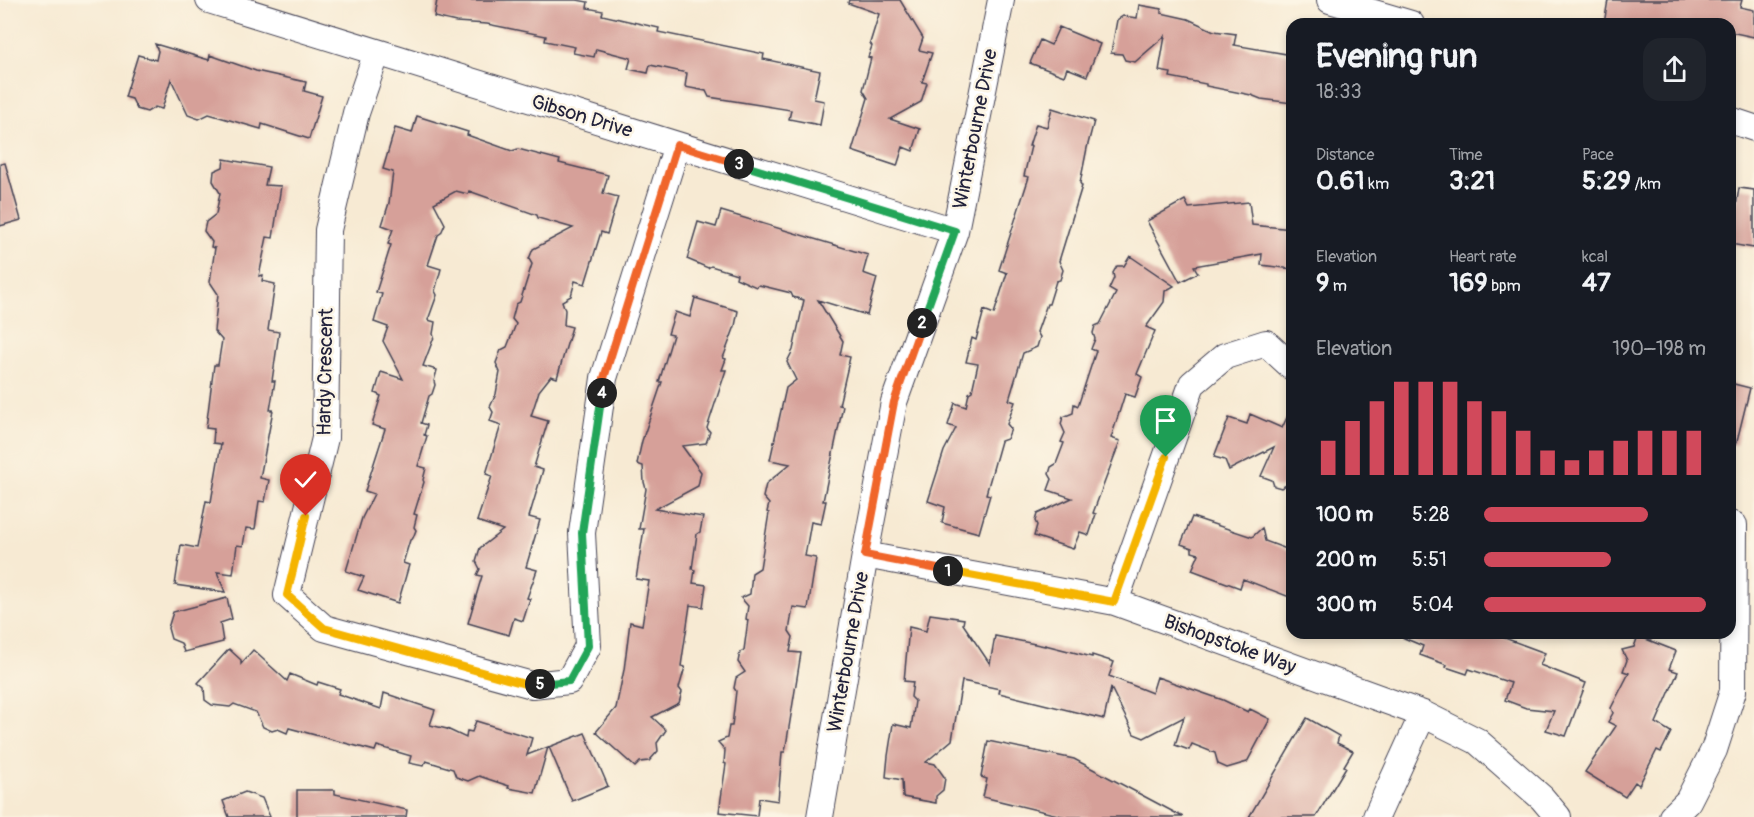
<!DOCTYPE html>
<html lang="en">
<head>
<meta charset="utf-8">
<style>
	:root { --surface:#171b24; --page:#20242c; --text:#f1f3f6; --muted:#9ea1a6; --accent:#d1495b }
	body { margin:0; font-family:Pangolin,sans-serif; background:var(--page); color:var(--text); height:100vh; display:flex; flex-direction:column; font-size:22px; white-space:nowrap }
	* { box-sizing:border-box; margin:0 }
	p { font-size:20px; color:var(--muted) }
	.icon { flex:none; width:33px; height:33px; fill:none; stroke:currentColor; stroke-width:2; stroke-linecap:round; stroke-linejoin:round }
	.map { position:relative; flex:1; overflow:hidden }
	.details { position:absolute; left:1286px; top:18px; width:450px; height:621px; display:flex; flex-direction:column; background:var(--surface); border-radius:18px; box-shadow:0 3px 9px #0003 }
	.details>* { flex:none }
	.pin { position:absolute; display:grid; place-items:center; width:51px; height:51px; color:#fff; margin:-62px -26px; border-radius:50% 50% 50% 0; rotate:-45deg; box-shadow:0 0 6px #0007 }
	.pin .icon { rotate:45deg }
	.km { position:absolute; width:30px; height:30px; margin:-15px; border-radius:50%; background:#222; color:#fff; font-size:16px; line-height:30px; text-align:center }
	.round { display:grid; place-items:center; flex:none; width:63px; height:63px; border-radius:18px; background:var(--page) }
	.head { display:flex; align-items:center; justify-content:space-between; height:102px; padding:0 30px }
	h1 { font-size:33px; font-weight:700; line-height:45px }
	.stats { display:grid; grid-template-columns:repeat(3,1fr); gap:9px; height:102px; padding:6px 30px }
	.stats div { display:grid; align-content:center }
	.stats b { font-size:26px; font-weight:700 }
	.stats small { font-size:16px; font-weight:400 }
	.stats p { font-size:16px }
	.chart { height:168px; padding:12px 30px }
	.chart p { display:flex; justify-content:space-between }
	.chart svg { width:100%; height:108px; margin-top:6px; stroke:var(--accent); stroke-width:6 }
	ul { padding:0 30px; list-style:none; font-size:20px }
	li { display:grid; grid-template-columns:96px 72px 1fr; align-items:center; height:45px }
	li i { height:15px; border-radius:8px; background:var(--accent) }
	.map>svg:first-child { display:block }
	.building { fill:#d6a099 }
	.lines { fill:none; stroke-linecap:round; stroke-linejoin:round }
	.minor-casing { stroke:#424052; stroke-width:28 }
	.minor { stroke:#fff; stroke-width:26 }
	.split-1-casing { stroke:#fff; stroke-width:12 }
	.split-2-casing { stroke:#fff; stroke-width:12 }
	.split-3-casing { stroke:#fff; stroke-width:12 }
	.split-4-casing { stroke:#fff; stroke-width:12 }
	.split-5-casing { stroke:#fff; stroke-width:12 }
	.split-6-casing { stroke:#fff; stroke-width:12 }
	.split-1 { stroke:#f5b400; stroke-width:8 }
	.split-2 { stroke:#f0652b; stroke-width:8 }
	.split-3 { stroke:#22a559; stroke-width:8 }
	.split-4 { stroke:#f0652b; stroke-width:8 }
	.split-5 { stroke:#22a559; stroke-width:8 }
	.split-6 { stroke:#f5b400; stroke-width:8 }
	.labels { text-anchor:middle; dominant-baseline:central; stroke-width:5; stroke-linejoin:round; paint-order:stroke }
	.street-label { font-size:20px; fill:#22223b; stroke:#fcf5e5 }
</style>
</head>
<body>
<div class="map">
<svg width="1754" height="817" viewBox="0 0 1754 817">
	<rect width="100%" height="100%" fill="#fcf5e5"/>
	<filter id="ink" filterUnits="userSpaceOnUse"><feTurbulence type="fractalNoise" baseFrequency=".0167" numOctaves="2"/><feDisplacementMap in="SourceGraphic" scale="12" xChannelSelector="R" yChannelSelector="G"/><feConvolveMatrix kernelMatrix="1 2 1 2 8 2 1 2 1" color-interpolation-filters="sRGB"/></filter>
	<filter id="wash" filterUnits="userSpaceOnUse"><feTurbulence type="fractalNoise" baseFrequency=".008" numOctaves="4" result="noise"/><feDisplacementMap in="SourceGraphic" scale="24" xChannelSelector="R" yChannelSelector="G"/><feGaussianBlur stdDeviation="1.35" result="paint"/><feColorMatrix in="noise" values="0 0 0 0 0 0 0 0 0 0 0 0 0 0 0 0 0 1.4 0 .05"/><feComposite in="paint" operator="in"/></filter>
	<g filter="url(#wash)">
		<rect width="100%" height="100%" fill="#f7ead3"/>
		<g id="blocks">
			<path class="building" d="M437 0H577L588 2 587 8 603 11 602 15 659 28 658 32 764 54 763 59 820 71 814 99 824 101 820 125 789 119 791 110 709 97 706 91 685 87 687 73 650 65 648 73 628 69 631 58 596 49 594 57 573 53 575 47 545 41 546 36 487 24 456 22 434 17Z
				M849 0H900L923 38 919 50 932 53 922 82 927 83 921 102 890 119 920 129 913 151 903 147 897 166 852 151 868 98 863 90 871 58 868 57 872 46 870 43 879 14 848 3Z
				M1608 0H1742L1740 7 1754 10V37L1730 32V24H1604Z
				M1139 5 1161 9V13L1188 19 1214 31 1236 34 1234 45 1292 55V103L1261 99 1251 95 1206 86V84L1170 77 1171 73 1159 71 1165 36 1135 62 1125 60 1122 54 1111 53 1117 20 1123 16 1137 18Z
				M1059 27 1100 44 1087 76 1067 68 1064 76 1030 63 1040 40 1051 45Z
				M155 44 209 60 210 55 256 71 306 82 304 91 322 96 309 139 262 124 261 129 209 114 199 119 188 115 171 79 162 109 155 107 147 112 137 109 132 99 125 97 138 55 156 60 158 51Z
				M1052 108 1094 121 1087 148 1080 183 1082 186 1059 261 1063 270 1060 280 1056 281 1049 304H1047L1037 332 1040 337 1037 347 1023 353 1009 400 1015 402 1007 424 1011 429 1007 439 1001 441 986 494 990 495 979 533 942 523 945 507 928 501 944 451 956 428 948 425 955 403 966 407 969 393 972 391 978 364 966 362 972 338 976 340 984 310 994 314 1007 273 999 270 1029 177 1024 176 1031 146H1029L1036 124 1047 127Z
				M417 116 468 132 467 135 512 151 518 149 560 160 559 163 608 175 603 193 618 197 607 234 601 232 585 284 575 281 571 296 562 301 565 310 564 325 572 327 557 378 551 376 539 391 531 416 548 421 534 467 543 470 529 517 540 520 526 567 537 570 527 598 530 599 523 621 514 618 509 635 468 623 482 576 477 575 480 569 476 561 480 548 503 530 477 521 492 476 486 474 501 425 490 421 493 412 490 407 496 394 500 372 496 363 501 350 507 347 516 324 512 319 516 304 520 302 532 264 529 259 533 249 573 228 538 218 537 215 469 191 468 194 456 191 434 203 445 224 441 233 438 235 428 265 441 269 435 291 437 295 428 320 435 322 433 334 434 337 423 366 437 370 434 381 435 385 432 394 429 396 421 423 427 425 424 435 427 436 418 466 426 468 423 480 424 482 414 514 417 515 414 527 416 530 413 538 410 540 403 563 409 565 398 603 358 590 364 577 346 571 362 518 374 494 365 491 385 429 372 425 381 396 375 393 381 372 403 379 383 341 388 327 374 322 382 294 376 292 391 245 388 244 393 229 382 225 389 203 393 172 383 169 395 128 412 133Z
				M224 159 269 167 265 185 281 186 273 238 267 237 259 276 263 275 262 281 275 284 268 330 279 332 272 381H275L270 410H273L260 478 269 480 265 502 259 501 255 529 246 528 243 546 237 545 233 574 217 572 225 592 175 585 181 545 197 548 206 501 211 502 221 444 213 443 214 429 206 428 214 365H218L222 340 214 331 218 294 210 282 215 248 211 247 212 242 204 231 206 222 216 214 220 193 213 181 214 171 223 167Z
				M5 163 21 220 0 226V164Z
				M1739 188 1754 190V248L1730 244Z
				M1185 200 1189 208 1249 202 1252 225 1292 229V269L1261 265 1262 254 1194 266 1198 273 1180 282 1147 221Z
				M721 211 868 255 863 273 877 278 867 315 818 300 843 341 840 355 850 357 839 405 843 406 823 501H826L821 524 811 522 805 556 816 558 808 609 793 607 789 631 793 637 790 652 801 653 785 752H782L778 801 759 798 757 816 719 812 726 764 724 763 725 750 718 742 727 738 729 726H732L736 691 734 688 736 678 745 672 738 662 740 652 744 650 748 620 746 619 748 606 741 598 750 594 752 573 760 568 769 513 767 512 769 504 763 497 766 484 790 464 770 460 786 388 796 380 787 362 793 350 804 300 793 297 791 293 759 285 756 287 736 278 737 274 711 266 708 268 687 259 698 222 716 227Z
				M1130 256 1174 286 1165 291 1164 302 1146 327 1155 331 1137 374 1142 377 1135 397 1125 394 1111 438 1120 441 1093 513 1096 514 1089 535 1080 532 1073 549 1034 536 1037 525 1035 521 1037 514 1072 498 1048 490 1052 479 1049 474 1051 467 1056 464 1064 443 1061 442 1065 433 1061 424 1063 417 1073 413 1074 404 1078 406 1096 351 1091 349 1095 339 1093 333 1095 326 1100 324 1116 293 1109 289 1114 278 1113 273 1117 266H1124Z
				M695 298 738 311 735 326 723 358 726 359 722 370H726L707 428 710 432 706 443 682 446 701 472 698 486 655 509 703 517 700 532 697 534 692 569 695 570 693 583 706 585 703 607 690 605 681 666 685 667 679 688 682 692 679 703 652 717 666 730 657 743 658 751 649 761 640 762 635 767 596 732 616 708 624 670 630 622 642 625 649 581 636 579 644 529H639L646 489 644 482 643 466 637 464 642 441 662 382H659L673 335 668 334 675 312 690 317Z
				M1730 383 1750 388 1736 445 1730 444Z
				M1292 407V482L1281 488 1274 486 1272 480 1261 476 1274 447 1229 470 1225 460 1214 457 1229 418 1247 424 1250 414 1282 428Z
				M1192 517 1252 537 1262 528 1265 541 1292 551V598L1243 579 1240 588 1192 570 1199 554 1192 552V548L1181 544Z
				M227 598 232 619 220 623 223 642 184 652 181 643 171 639 168 628 173 612Z
				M930 614 964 619 963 624 990 664 995 636 1045 646V645L1092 657V655L1114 662 1109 676 1152 693 1157 677 1223 700 1248 712 1250 709 1270 719 1247 762 1227 768 1218 764 1215 753 1192 744 1189 750 1175 745 1184 717 1144 738 1134 734 1111 688 1104 719 999 693 1000 689 962 681 952 740 926 762 935 764 945 778 943 790 936 796V803L903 797 902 780 886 777 888 756 893 724 911 728 915 701 911 697 913 682 904 681 909 627 926 631Z
				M1392 633H1503L1502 637 1545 653 1540 665 1586 683 1566 736 1546 730 1554 711 1526 708 1505 700 1511 683 1469 669 1467 674 1446 667 1447 665 1420 655 1423 646Z
				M1638 636 1676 651 1669 669 1678 672 1656 723 1671 732 1661 752 1657 750 1639 785 1635 782 1625 797 1585 772 1616 726 1608 722 1613 713 1611 708 1629 673 1623 671 1627 660 1622 650 1634 647Z
				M229 649 241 660V664L253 650 287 681 290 674 317 685 318 682 340 689 338 694 381 709 384 693 435 710 430 725 447 729 466 738 467 731 472 732 476 721 532 738 527 755 548 747 535 793 508 788 509 786 479 776 468 781 456 777 453 769 426 761 423 766 409 763 411 756 377 746 375 751 289 728 287 733 278 729 272 731 263 727 256 712 234 704 230 707 212 705 205 700 204 688 198 683Z
				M1307 718 1339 736 1337 743 1353 751 1344 766 1346 767 1316 817H1249Z
				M585 733 608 786 572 801 549 747Z
				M988 741 1074 759 1183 817H1066L983 797 987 779 981 777Z
				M297 790H335V794L407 810 406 817H297Z
				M245 792 262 798 270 817H229L223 801Z"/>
		</g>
	</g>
	<g filter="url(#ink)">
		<use href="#blocks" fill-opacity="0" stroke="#424052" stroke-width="1.5"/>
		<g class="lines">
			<g class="minor-casing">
				<path id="minor" d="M209 0 955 231
					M1330 0 1411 24
					M377 52 356 113 328 230 325 438 287 595 324 628 532 685 569 681 588 646 582 533 604 378 677 145
					M1730 120 1754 128
					M865 555 1115 602 1423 714 1477 741 1542 798 1558 817
					M1115 602 1192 384 1225 356 1266 343 1292 367
					M820 817 865 555 894 402 955 231 1001 0
					M1376 817 1423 714
					M1672 817 1688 801 1714 750 1733 691 1734 525 1730 524"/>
			</g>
			<use href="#minor" class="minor"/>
		</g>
	</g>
	<g class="lines" filter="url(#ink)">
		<g class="split-1-casing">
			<path id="split-1" d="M948 571 1114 602 1166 457"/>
		</g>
		<g class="split-2-casing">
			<path id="split-2" d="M922 323 894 402 865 555 948 571"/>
		</g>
		<g class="split-3-casing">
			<path id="split-3" d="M739 164 955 231 922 323"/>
		</g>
		<g class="split-4-casing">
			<path id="split-4" d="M602 393 604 378 677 145 739 164"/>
		</g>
		<g class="split-5-casing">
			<path id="split-5" d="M540 684 569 681 588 646 582 533 602 393"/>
		</g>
		<g class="split-6-casing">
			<path id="split-6" d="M306 516 287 595 324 628 532 686 540 684"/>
		</g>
		<use href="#split-1" class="split-1"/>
		<use href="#split-2" class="split-2"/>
		<use href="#split-3" class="split-3"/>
		<use href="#split-4" class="split-4"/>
		<use href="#split-5" class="split-5"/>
		<use href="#split-6" class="split-6"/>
	</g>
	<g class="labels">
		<g class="street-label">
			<text transform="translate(582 116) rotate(17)">Gibson Drive</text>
			<text transform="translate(975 129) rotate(-79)">Winterbourne Drive</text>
			<text transform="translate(325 372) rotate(-89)">Hardy Crescent</text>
			<text transform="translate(1230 644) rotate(20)">Bishopstoke Way</text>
			<text transform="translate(848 652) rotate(-80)">Winterbourne Drive</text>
		</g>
	</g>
</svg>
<div class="pin" style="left:1166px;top:457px;background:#1e9e55"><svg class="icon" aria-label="arrive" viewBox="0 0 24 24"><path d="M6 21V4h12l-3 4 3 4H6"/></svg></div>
<div class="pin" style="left:306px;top:516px;background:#d93025"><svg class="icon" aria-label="check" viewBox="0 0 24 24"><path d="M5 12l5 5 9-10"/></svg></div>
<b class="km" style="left:948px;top:571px">1</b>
<b class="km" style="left:922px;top:323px">2</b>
<b class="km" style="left:739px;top:164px">3</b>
<b class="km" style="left:602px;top:393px">4</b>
<b class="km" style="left:540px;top:684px">5</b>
<section class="details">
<div class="head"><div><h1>Evening run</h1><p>18:33</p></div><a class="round"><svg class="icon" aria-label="share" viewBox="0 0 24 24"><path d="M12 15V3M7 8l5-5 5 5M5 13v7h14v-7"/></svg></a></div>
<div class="stats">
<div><p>Distance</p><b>0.61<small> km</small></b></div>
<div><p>Time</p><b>3:21</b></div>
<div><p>Pace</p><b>5:29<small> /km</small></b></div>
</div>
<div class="stats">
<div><p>Elevation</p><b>9<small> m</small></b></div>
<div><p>Heart rate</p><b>169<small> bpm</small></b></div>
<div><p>kcal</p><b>47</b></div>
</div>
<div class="chart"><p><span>Elevation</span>190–198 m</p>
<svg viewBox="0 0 160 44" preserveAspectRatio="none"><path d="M5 44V30M15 44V22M25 44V14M35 44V6M45 44V6M55 44V6M65 44V14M75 44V18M85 44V26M95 44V34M105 44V38M115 44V34M125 44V30M135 44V26M145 44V26M155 44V26"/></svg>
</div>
<ul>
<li><b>100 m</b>5:28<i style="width:74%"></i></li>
<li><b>200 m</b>5:51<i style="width:57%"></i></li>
<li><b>300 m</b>5:04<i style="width:100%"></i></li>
</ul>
</section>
</div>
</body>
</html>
